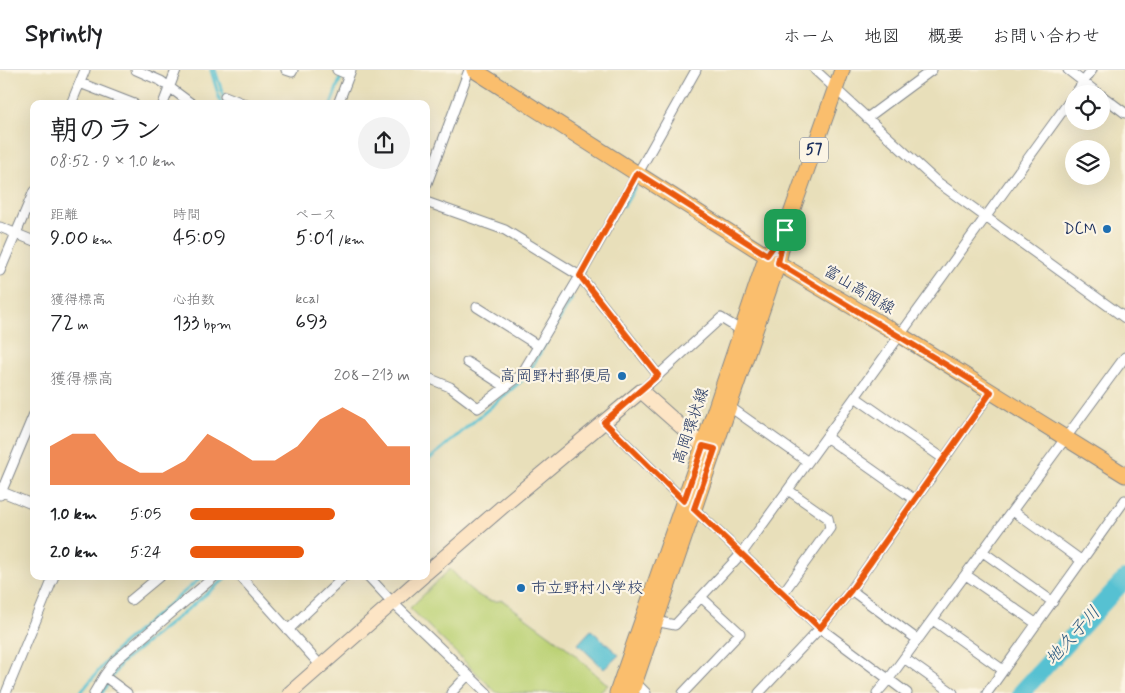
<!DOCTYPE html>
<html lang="ja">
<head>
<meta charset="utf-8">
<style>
	:root { --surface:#fff; --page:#f2f2f2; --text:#202124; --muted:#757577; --line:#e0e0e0; --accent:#ea580c }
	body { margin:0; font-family:Mynerve,"Klee One",sans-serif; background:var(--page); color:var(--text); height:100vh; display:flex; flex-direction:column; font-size:19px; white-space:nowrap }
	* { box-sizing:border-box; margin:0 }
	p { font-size:16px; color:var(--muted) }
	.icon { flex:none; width:28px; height:28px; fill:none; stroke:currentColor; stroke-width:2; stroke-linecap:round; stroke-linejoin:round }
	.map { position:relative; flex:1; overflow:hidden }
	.sheet { position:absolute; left:30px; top:30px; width:400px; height:480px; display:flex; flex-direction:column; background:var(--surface); border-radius:10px; box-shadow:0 5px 20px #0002 }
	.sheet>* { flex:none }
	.buttons { position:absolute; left:1065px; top:15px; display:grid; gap:10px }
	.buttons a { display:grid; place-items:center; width:45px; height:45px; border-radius:50%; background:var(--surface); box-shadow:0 5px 20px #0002; font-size:25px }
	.pin { position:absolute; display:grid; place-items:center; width:42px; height:42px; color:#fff; margin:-21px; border-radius:10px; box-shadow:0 2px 8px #0006 }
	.round { display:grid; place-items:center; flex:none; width:52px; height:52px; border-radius:26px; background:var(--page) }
	.headline { display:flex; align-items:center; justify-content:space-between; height:85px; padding:0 20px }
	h1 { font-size:28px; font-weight:600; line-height:38px }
	.metrics { display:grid; grid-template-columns:repeat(3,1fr); gap:8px; height:85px; padding:5px 20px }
	.metrics div { display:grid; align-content:center }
	.metrics b { font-size:21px; font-weight:600 }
	.metrics small { font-size:14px; font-weight:400 }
	.metrics p { font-size:14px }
	.chart { height:140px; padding:10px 20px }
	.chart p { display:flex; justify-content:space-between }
	.chart svg { width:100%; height:90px; margin-top:5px; fill:var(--accent); opacity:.7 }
	ul { padding:0 20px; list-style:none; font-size:16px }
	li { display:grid; grid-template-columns:80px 60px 1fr; align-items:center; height:38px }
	li i { height:12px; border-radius:6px; background:var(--accent) }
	header { display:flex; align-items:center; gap:30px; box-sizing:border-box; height:70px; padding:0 25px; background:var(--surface); border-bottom:1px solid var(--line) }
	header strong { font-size:24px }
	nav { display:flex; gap:28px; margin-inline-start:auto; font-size:18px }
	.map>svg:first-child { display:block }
	.park { fill:#bcd276; stroke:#6c806a }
	.water { fill:#57c1d2; stroke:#397898 }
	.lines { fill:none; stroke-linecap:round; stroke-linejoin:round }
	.stream { stroke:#57c1d2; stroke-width:3 }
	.river { stroke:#57c1d2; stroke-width:18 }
	.street-casing { stroke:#82878c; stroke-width:11 }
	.secondary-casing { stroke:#82878c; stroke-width:16 }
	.primary-casing { stroke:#82878c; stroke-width:17 }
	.street { stroke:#fff; stroke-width:9 }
	.secondary { stroke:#fde5c5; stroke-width:14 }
	.primary { stroke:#fabe6d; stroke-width:15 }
	.route-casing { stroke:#fff; stroke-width:10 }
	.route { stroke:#ea580c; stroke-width:6 }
	.poi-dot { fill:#1f6fb2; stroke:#fcf5e5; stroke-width:2 }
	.labels { text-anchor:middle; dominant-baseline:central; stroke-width:4.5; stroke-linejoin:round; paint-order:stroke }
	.shield { fill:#fcf5e5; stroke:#5e6a86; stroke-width:1 }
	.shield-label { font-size:15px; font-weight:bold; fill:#1b2f5e }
	.poi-label { font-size:16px; fill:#1b2f5e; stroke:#fcf5e5; text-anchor:end }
	.street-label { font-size:16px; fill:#1b2f5e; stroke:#fcf5e5 }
	.water-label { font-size:18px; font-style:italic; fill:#2d5b81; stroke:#fcf5e5 }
</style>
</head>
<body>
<header>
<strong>Sprintly</strong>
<nav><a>ホーム</a><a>地図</a><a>概要</a><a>お問い合わせ</a></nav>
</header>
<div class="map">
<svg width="1125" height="623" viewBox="0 0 1125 623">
	<rect width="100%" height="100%" fill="#fcf5e5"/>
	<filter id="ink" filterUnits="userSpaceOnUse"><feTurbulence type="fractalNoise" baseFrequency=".02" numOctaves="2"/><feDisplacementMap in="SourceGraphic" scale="10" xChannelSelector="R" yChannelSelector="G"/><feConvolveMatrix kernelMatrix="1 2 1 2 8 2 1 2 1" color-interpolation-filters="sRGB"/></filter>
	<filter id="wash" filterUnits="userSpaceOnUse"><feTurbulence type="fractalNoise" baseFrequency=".0096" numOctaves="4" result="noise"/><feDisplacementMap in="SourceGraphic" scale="20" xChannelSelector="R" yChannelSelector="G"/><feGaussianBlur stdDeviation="1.12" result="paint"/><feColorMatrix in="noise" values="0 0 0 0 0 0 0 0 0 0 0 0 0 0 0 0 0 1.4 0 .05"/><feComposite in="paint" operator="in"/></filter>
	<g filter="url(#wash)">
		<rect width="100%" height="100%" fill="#e8dfba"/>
		<path class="park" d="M450 499C462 511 483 537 502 530L566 577 608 615 599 623H497L410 538Z"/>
		<path class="water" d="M591 560 619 585 604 599 578 574Z"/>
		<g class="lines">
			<path class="stream" d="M211 0 221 34
				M215 0 226 34
				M331 34 342 4
				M624 136 635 117
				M426 392 526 307 572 228
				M80 623 118 578 203 506
				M102 623 121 593 225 509"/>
			<path class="river" d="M1021 623 1125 509"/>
		</g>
	</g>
	<g filter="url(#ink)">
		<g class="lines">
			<g class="street-casing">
				<path id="street" d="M136 0 161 11 192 34
					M286 0 292 2 293 0
					M337 0 349 5
					M815 0 936 111 1125 248
					M1068 0 1099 24
					M80 13 134 34
					M1075 24 1092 0
					M1101 25 1125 43
					M225 26 245 34
					M71 34 85 0
					M163 34 176 0
					M338 34 351 0
					M867 48 932 0
					M426 116 469 0
					M426 132 505 160 580 206 658 305
					M0 157 34 171
					M0 201 34 121
					M477 237 537 275
					M467 292 506 317
					M426 307 450 317 478 338 521 305 580 206 696 0
					M641 321 721 248 742 261
					M730 337 808 392
					M604 352 684 431
					M826 367 915 430
					M944 389 991 322
					M0 421 34 435
					M0 425 34 344
					M694 439 820 558 907 623
					M1013 441 1082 491
					M983 482 1053 532
					M966 505 1037 554
					M240 506 321 596
					M368 506 393 533 487 623
					M851 520 944 389 855 327
					M783 523 830 458 828 448 788 420
					M131 530 160 506
					M933 550 1003 600
					M655 551 675 555 742 483 1074 25
					M288 560 345 506
					M904 588 953 623
					M104 606 127 623
					M635 612 646 623
					M6 623 54 506
					M94 623 104 606 115 591 215 506
					M451 623 468 605
					M683 623 740 563 701 527
					M759 623 820 558 851 520 918 570
					M877 623 888 610 1125 287
					M987 623 1125 430"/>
			</g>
			<g class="secondary-casing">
				<path id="secondary" d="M426 503 508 432 641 321 703 376 712 378
					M290 623 423 506"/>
			</g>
			<g class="primary-casing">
				<path id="primary" d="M474 0 778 193 900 265 1125 405
					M617 623 703 376 767 185 772 178
					M631 623 778 193 785 161 842 0"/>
			</g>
			<use href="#street" class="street"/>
			<use href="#secondary" class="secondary"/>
			<use href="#primary" class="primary"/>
		</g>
	</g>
	<g class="lines" filter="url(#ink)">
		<g class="route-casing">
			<path id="route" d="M637 103 767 185 785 160 778 193 991 322 851 520 820 558 694 439 715 379 703 376 684 431 604 352 658 305 580 206Z"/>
		</g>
		<use href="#route" class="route"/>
	</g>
	<g class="poi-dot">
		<circle cx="1107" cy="159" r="5"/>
		<circle cx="622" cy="306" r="5"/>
		<circle cx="521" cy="518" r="5"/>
	</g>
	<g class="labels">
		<rect class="shield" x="800" y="67.5" width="28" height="25" rx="4"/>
		<g class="shield-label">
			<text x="814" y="80">57</text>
		</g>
		<g class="poi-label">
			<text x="1097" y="159">DCM</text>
			<text x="612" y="306">高岡野村郵便局</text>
			<text x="531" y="518" text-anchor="start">市立野村小学校</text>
		</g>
		<g class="street-label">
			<text transform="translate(859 220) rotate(31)">富山高岡線</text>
			<text transform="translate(691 356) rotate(-71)">高岡環状線</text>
		</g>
		<g class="water-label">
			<text transform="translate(1073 566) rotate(-48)">地久子川</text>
		</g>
	</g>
</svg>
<div class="buttons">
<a><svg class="icon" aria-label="locate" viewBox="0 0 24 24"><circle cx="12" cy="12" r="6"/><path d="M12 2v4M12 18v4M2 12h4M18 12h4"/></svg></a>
<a><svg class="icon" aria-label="layers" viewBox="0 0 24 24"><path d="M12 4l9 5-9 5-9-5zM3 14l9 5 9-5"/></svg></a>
</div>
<div class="pin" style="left:785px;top:160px;background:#1e9e55"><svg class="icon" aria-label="arrive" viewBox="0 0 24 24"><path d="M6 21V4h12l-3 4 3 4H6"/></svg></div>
<section class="sheet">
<div class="headline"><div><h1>朝のラン</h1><p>08:52 · 9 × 1.0 km</p></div><a class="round"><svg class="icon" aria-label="share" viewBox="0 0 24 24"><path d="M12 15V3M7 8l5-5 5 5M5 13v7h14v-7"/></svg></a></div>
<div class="metrics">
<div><p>距離</p><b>9.00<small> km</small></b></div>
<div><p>時間</p><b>45:09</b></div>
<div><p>ペース</p><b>5:01<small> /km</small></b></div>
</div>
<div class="metrics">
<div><p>獲得標高</p><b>72<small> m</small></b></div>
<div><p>心拍数</p><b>133<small> bpm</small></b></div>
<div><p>kcal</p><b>693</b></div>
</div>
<div class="chart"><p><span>獲得標高</span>208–213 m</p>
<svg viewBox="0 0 160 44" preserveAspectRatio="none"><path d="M0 44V25L10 19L20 19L30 32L40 38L50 38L60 32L70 19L80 25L90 32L100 32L110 25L120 12L130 6L140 12L150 25L160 25V44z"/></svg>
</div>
<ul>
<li><b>1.0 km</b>5:05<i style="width:66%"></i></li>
<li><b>2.0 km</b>5:24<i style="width:52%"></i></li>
</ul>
</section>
</div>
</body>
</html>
